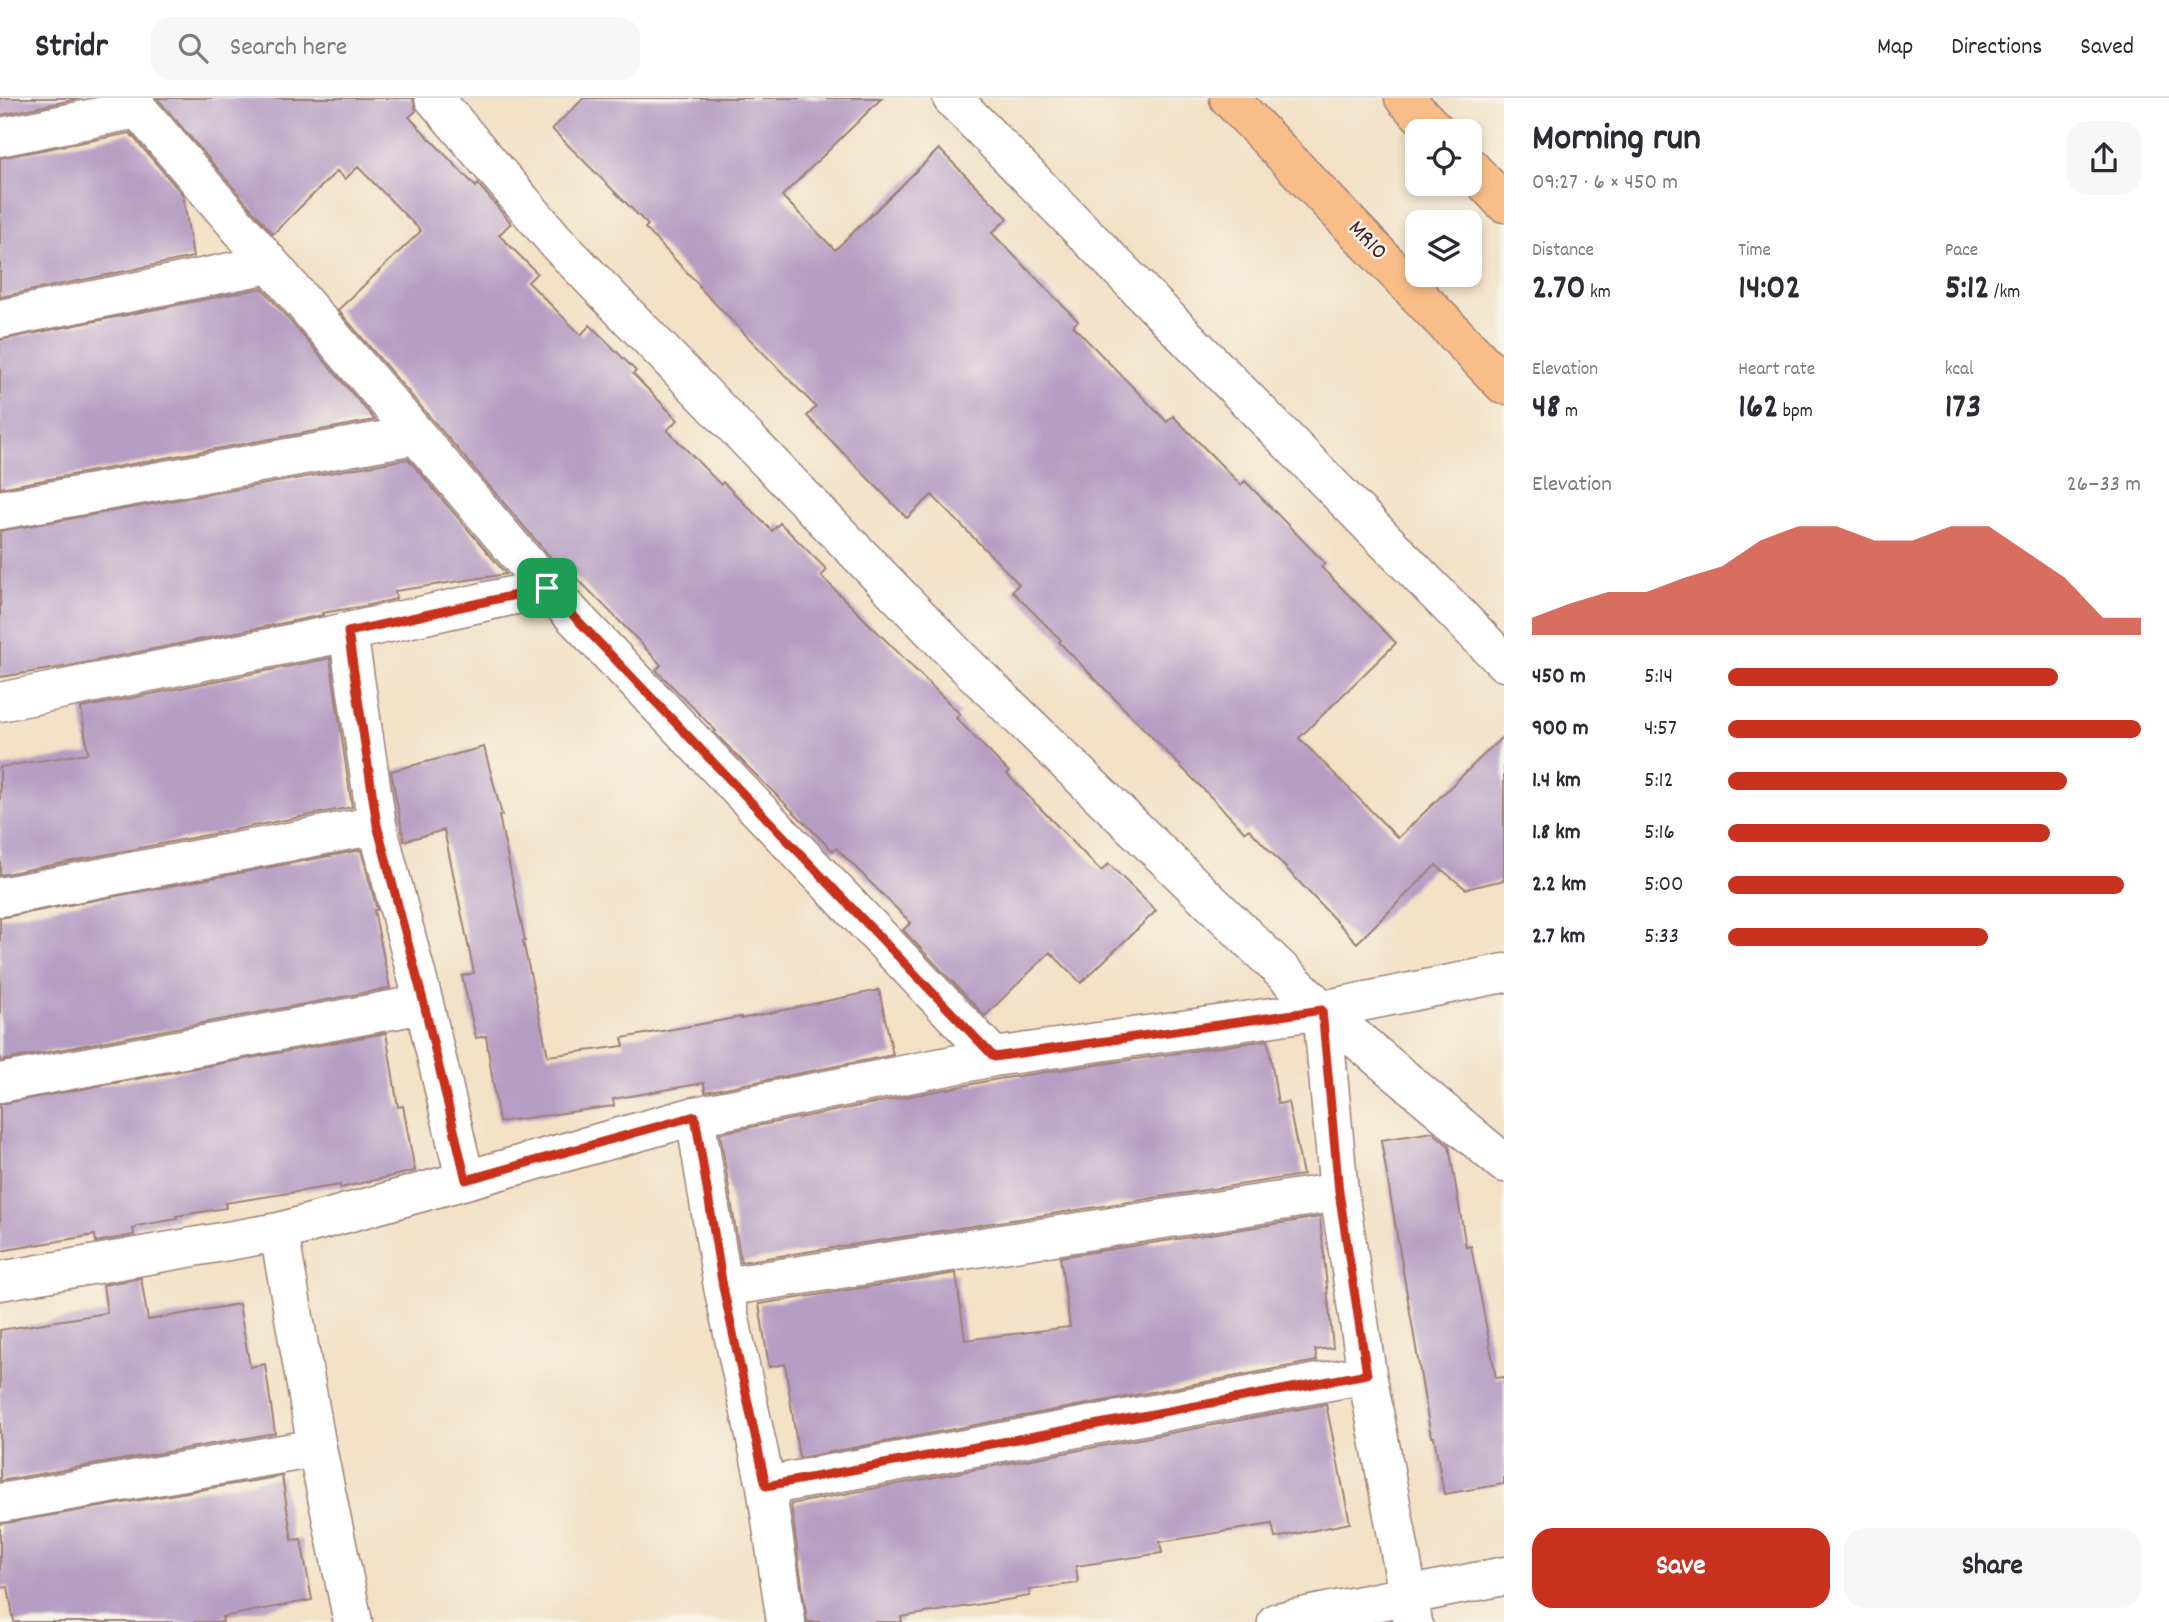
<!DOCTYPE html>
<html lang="en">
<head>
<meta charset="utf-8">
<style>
	:root { --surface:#fff; --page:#f7f7f7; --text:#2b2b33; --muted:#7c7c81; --line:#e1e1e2; --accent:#c8321e }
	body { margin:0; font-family:Dekko,sans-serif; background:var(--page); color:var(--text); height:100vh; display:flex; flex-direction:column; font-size:26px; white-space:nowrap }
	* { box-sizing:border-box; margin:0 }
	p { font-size:23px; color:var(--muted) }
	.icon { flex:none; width:38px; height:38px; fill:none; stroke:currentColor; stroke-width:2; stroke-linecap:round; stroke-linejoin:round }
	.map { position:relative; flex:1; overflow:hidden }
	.details { display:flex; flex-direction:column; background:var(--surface); width:665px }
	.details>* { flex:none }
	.buttons { position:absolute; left:1405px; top:21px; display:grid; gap:14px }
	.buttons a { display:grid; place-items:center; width:77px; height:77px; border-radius:14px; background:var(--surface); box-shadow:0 4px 10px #0003; font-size:35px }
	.pin { position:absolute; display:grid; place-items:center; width:60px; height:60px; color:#fff; margin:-30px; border-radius:14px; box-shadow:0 4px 10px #0006 }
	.round { display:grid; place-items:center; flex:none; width:74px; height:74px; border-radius:21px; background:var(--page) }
	.head { display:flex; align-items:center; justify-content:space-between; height:119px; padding:0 28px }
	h1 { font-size:38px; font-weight:800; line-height:52px }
	.figures { display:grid; grid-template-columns:repeat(3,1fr); gap:10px; height:119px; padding:7px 28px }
	.figures div { display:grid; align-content:center }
	.figures b { font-size:35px; font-weight:800 }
	.figures small { font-size:19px; font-weight:400 }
	.figures p { font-size:19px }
	.chart { height:196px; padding:14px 28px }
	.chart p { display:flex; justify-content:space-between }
	.chart svg { width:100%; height:126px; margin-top:7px; fill:var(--accent); opacity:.7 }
	.cta { display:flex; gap:14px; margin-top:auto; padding:14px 28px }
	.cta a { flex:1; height:80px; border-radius:21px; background:var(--accent); color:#fff; font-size:28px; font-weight:800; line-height:80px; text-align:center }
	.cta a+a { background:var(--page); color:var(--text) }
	ul { padding:0 28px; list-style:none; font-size:23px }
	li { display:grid; grid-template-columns:112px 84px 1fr; align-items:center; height:52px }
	li i { height:18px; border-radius:9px; background:var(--accent) }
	header { display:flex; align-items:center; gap:42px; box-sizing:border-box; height:98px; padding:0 35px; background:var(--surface); border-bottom:2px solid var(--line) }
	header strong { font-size:33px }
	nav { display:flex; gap:38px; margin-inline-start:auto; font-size:24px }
	.search { width:490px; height:63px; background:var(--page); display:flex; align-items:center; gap:18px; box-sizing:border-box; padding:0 24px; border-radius:21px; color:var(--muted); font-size:26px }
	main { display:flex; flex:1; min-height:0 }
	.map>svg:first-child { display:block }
	.building { fill:#b69dc3 }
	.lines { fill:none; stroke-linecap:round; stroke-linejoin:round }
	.minor-casing { stroke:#9e8078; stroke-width:41 }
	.major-casing { stroke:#9e8078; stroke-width:41 }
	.minor { stroke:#fff; stroke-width:38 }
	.major { stroke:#f9bd89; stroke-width:38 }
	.route-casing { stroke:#fff; stroke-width:14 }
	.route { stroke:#c8321e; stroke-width:9 }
	.labels { text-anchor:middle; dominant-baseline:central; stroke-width:5; stroke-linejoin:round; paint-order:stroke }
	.street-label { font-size:24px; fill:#4a1f2b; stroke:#f7f3e8 }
</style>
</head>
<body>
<header>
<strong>Stridr</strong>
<div class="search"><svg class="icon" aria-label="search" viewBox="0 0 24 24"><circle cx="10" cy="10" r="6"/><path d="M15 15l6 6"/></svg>Search here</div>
<nav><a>Map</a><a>Directions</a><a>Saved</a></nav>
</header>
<main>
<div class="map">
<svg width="1504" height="1524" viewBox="0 0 1504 1524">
	<rect width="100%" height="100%" fill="#f7f3e8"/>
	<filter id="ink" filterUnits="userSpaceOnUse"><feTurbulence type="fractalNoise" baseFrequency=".0143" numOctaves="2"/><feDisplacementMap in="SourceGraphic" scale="14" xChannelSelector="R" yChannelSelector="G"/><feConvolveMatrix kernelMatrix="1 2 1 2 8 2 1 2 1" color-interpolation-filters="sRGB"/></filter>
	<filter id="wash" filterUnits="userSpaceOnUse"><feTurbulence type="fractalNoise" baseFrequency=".00686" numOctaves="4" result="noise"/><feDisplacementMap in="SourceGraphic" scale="28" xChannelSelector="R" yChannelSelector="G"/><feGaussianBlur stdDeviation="1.57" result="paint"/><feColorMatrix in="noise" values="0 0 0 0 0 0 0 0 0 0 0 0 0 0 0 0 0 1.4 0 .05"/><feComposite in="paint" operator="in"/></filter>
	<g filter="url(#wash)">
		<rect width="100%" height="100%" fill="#f2e1c5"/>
		<g id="blocks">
			<path class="building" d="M0 0H82L0 17Z
				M157 0H413L416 13 409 19 476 89 478 86 511 125 499 137 537 175 528 184 581 237 590 227 636 273 633 276 678 322 667 332 721 387 723 384 772 433 780 425 827 472 821 478 960 616 956 620 1009 674 1007 676 1101 773 1109 766 1156 813 1081 885 1050 854 985 918 903 832 911 825 836 750 833 753 749 670 714 634 716 633 656 572 661 567 640 544 563 466 557 467 338 212 421 133 358 69 345 81 337 73 273 136Z
				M584 0H882L782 98 835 152 939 51 1008 120 992 135 1078 223 1073 228 1167 324 1173 318 1241 387 1245 383 1325 465 1321 469 1396 545 1299 640 1398 740 1504 637V782L1466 791 1436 767 1357 845 1249 731 1245 734 1059 544 1061 542 1012 493 1019 486 932 397 907 420 807 318 816 309 699 189 700 188 645 130 648 127 552 31Z
				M130 35 183 97 193 159 0 199V60Z
				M262 190 375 322 0 390V242Z
				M408 361 506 476 395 493 396 501 365 508 322 515 323 517 64 569 0 579V433Z
				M330 560 352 709 0 777V669L88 655 81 610Z
				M484 649 502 717 499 718 525 843H523L548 958 624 948 622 940 741 919V921L879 892 893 957 705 994 704 985 613 1001 614 1008 499 1024 486 938 476 940 462 878 474 875 444 732 404 743 391 673Z
				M361 752 377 812H374L390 890 0 963V820Z
				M386 935 398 1009 403 1008 415 1073 340 1090V1087L225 1105 226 1110 176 1118 177 1121 136 1128V1130L133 1131 134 1137 96 1144 95 1137 0 1153V1006Z
				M1268 942 1278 1006 1288 1004 1303 1077 741 1164 720 1035 998 981Z
				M1433 1034 1449 1048 1466 1149 1471 1148 1496 1280 1504 1279V1386L1444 1396 1434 1339H1431L1381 1042Z
				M1320 1119 1333 1250 1315 1252 1317 1263 799 1360 785 1266 769 1269 759 1206 956 1175 965 1242 1070 1229 1060 1159Z
				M141 1180 148 1222 239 1206 250 1269 265 1266 275 1335 0 1383V1232L107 1215 103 1187Z
				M1326 1306 1350 1425 1275 1440 1272 1426 1160 1444 1162 1455 1076 1468 1078 1485 1029 1492 1030 1498 901 1519 902 1524H807L791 1406Z
				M282 1378 292 1442 301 1441 312 1502 222 1519 223 1524H14L8 1489 0 1490V1426Z"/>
		</g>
	</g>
	<g filter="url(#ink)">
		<use href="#blocks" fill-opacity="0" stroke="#9e8078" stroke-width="2"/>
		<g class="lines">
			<g class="minor-casing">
				<path id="minor" d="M132 0 138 11 547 490 994 959
					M434 0 559 147 962 563 1322 912 1504 1065
					M952 0 1504 564
					M0 39 138 11
					M0 221 270 166
					M0 412 415 337
					M348 534 377 727 424 906 465 1081
					M0 604 348 534 547 490
					M0 799 377 727
					M1322 912 1339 1094 1367 1276 1413 1524
					M0 985 424 906
					M695 1018 723 1189 766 1388 786 1524
					M279 1134 317 1350 353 1524
					M0 1183 279 1134 695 1018 994 959 1322 912 1504 875
					M723 1189 1339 1094
					M766 1388 1367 1276
					M0 1405 317 1350
					M1277 1524 1504 1478"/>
			</g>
			<g class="major-casing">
				<path id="major" d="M1229 0 1504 287
					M1404 0 1436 33
					M1470 69 1504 105"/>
			</g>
			<use href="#minor" class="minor"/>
			<use href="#major" class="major"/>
		</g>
	</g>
	<g class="lines" filter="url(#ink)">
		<g class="route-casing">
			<path id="route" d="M547 490 994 959 1322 912 1339 1094 1367 1276 766 1388 723 1189 695 1018 466 1082 424 906 377 727 348 534Z"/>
		</g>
		<use href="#route" class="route"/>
	</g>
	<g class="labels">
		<g class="street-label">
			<text transform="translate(1367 143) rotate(46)">MR10</text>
		</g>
	</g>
</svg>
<div class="buttons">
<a><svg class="icon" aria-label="locate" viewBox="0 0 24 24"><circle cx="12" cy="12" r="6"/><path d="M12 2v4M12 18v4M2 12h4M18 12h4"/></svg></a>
<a><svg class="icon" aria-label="layers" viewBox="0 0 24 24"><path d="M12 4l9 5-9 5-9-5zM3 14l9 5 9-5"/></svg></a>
</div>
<div class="pin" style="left:547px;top:490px;background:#1e9e55"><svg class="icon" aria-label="arrive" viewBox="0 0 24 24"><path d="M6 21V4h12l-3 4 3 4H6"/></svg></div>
</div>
<section class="details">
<div class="head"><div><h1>Morning run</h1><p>09:27 · 6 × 450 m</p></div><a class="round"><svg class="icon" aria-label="share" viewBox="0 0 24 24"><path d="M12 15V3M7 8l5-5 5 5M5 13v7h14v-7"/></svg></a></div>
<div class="figures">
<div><p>Distance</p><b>2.70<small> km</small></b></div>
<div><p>Time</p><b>14:02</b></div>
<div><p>Pace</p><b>5:12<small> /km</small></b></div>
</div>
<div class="figures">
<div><p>Elevation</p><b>48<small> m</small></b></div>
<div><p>Heart rate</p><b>162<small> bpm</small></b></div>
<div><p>kcal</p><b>173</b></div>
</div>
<div class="chart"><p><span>Elevation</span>26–33 m</p>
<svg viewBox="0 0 160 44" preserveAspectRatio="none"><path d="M0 44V38L10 33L20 29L30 29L40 24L50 20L60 11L70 6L80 6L90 11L100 11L110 6L120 6L130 15L140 24L150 38L160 38V44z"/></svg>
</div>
<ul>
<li><b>450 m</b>5:14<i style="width:80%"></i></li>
<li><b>900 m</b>4:57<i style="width:100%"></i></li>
<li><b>1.4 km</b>5:12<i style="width:82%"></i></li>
<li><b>1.8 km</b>5:16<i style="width:78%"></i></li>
<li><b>2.2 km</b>5:00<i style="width:96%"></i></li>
<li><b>2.7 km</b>5:33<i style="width:63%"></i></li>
</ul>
<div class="cta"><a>Save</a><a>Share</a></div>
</section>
</main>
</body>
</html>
